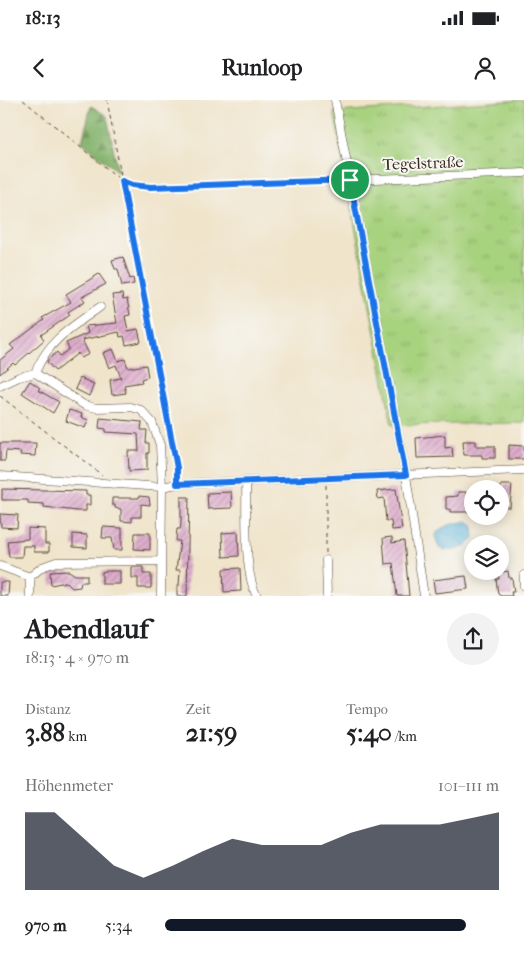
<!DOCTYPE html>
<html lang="de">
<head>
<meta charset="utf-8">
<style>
	:root { --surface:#fff; --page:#f2f2f2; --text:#202124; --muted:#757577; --accent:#111827 }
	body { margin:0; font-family:"IM FELL French Canon",serif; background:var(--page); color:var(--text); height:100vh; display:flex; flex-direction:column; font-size:19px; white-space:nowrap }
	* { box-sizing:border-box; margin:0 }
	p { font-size:16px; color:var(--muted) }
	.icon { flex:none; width:28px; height:28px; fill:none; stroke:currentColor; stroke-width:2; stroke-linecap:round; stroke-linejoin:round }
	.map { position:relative; height:496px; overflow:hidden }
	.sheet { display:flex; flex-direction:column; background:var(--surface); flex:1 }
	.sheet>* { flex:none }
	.tools { position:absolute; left:464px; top:380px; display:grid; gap:10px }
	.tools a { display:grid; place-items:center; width:45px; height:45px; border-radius:50%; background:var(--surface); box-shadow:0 2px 12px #0003; font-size:25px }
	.pin { position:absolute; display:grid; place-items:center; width:42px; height:42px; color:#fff; margin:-21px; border:2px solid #fff; border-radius:50%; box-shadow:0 1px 5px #0007 }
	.round { display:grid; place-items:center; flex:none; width:52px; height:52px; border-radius:26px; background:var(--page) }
	.headline { display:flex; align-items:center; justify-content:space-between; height:85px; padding:0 25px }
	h1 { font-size:28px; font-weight:800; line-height:38px }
	.metrics { display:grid; grid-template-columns:repeat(3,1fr); gap:8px; height:85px; padding:5px 25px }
	.metrics div { display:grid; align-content:center }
	.metrics b { font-size:25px; font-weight:800 }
	.metrics small { font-size:14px; font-weight:400 }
	.metrics p { font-size:14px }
	.chart { height:140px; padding:10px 25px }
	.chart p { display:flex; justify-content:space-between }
	.chart svg { width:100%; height:90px; margin-top:5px; fill:var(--accent); opacity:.7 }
	ul { padding:0 25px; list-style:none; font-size:16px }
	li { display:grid; grid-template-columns:80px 60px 1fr; align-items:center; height:38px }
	li i { height:12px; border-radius:6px; background:var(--accent) }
	.status { display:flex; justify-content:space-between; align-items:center; height:35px; padding:0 25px; background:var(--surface); direction:ltr }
	.status svg { height:14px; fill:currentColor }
	header { display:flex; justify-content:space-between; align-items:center; height:65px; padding:0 25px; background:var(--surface); font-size:22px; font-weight:800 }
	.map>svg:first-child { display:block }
	.grass { fill:url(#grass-tufts); stroke:#717e4e }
	.forest { fill:url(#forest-firs); stroke:#606f46 }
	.water { fill:url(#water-ripples); stroke:#4c6f7c }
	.building { fill:url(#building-hatch) }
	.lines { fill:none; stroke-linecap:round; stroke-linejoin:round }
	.minor-casing { stroke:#564638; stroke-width:9 }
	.path { stroke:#564638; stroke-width:1; stroke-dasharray:4 4; stroke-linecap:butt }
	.minor { stroke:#fff; stroke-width:8 }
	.route-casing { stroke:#fff; stroke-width:10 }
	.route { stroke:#1a73e8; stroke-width:6 }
	.labels { text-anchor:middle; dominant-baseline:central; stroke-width:4; stroke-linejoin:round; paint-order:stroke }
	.street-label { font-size:16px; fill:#3b2a1e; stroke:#f6f6f2 }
</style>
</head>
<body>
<div class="status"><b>18:13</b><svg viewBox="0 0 49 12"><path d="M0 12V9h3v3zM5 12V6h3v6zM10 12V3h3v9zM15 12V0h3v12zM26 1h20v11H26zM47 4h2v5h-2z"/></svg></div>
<header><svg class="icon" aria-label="back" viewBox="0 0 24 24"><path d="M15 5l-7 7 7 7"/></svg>Runloop<svg class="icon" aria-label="person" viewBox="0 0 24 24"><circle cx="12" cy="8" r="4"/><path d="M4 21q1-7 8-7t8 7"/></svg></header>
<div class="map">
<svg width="524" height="496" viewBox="0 0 524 496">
	<defs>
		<pattern id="grass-tufts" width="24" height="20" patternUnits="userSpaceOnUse" patternTransform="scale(1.25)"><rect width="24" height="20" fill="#a7d27e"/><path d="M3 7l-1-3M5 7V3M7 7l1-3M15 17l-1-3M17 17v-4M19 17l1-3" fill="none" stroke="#91b46c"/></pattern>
		<pattern id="forest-firs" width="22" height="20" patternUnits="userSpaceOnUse" patternTransform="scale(1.25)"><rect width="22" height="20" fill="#85b46d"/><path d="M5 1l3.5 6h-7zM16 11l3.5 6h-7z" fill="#6e9359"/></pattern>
		<pattern id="water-ripples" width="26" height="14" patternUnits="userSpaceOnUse" patternTransform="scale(1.25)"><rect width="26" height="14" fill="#5cb4d9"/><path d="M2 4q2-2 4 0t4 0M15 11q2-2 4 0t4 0" fill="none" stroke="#4d93af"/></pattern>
		<pattern id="building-hatch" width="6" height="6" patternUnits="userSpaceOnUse" patternTransform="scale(1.25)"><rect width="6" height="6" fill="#dfafce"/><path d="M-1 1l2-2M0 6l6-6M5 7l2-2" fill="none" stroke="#b68fa7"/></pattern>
	</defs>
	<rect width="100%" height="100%" fill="#f6f6f2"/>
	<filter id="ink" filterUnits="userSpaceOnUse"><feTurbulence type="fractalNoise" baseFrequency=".02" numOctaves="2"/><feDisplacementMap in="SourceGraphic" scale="10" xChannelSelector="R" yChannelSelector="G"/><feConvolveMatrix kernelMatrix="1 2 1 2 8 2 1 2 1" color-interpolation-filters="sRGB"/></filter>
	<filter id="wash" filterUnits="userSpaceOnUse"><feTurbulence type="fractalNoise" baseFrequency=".0096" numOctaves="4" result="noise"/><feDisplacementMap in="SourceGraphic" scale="20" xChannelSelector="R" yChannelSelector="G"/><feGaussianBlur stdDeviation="1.12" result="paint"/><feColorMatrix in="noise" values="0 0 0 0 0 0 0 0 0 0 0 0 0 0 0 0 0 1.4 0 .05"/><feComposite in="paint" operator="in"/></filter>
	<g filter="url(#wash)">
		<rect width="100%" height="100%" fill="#f0e4cb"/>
		<path class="grass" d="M524 0V323L392 325 334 12Z"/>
		<path class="forest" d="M91 6 107 16 118 72 82 42Z"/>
		<path class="water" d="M467 421 473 425 474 439C463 449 453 454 439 448L435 436C441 424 455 424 467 421Z"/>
		<g id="blocks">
			<path class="building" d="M123 157 130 179 133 178 134 184 122 186 118 169H115L112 160Z
				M99 174 106 184 82 197 85 201 68 212 70 215 41 235 44 240 15 265 13 263 0 274V260L14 249 10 245 44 220 42 218 71 202 66 194Z
				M122 194 123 200 127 199 130 215 125 216 128 231 138 229 141 242 126 245 124 236 120 237 119 232 82 240 89 254 81 258 78 253 55 271 47 262 49 259 57 252 60 256 69 249 66 243 88 233 86 226 117 223 112 195Z
				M113 249 118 261 125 259 128 268 146 265 148 277 141 279 142 282 124 285 126 293 112 295 110 280 121 278 116 265 109 268 103 253Z
				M80 278 94 284 89 296 75 289Z
				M30 281 40 288 38 290 59 302 53 313 22 293Z
				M69 310 82 314 81 317 88 320 85 328 66 321Z
				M100 318 142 322 141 330H147L146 343H149V353H147V370L129 371 128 351H139L138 334 106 332V329L99 328Z
				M445 335V348L452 347 453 357 417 358 416 338Z
				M463 341H476V346H495V358H482V355H464Z
				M0 343H36L35 356 20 355 21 352 6 351 5 361H0Z
				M509 345 524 346V359H509Z
				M501 385H512L510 407H503V400H500Z
				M2 389 86 391V395H90V405H86V411H77L44 407V404L28 403V400H2Z
				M396 389 402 429 392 430 391 421H386L384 398 378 399 377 391Z
				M231 392 232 408 208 409 207 393Z
				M458 392H466V395H469L470 412H450V409H446V397L458 396Z
				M139 396 149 397 150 405 141 404V417H132V422L121 421V409L115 408V405H112V398H139Z
				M181 397H189L187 496H177V486H179L180 470H176L180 441H176L177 429H180L181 424Z
				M0 414 18 415 17 428 1 427Z
				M103 427 122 428V450H114L112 438H102Z
				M28 428 45 429V444H49V452H34V446H23L22 457H9L7 441 28 439Z
				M238 432 239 456 223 457 222 433Z
				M135 433H150V450L134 449Z
				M73 434 87 435V448L73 447Z
				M392 437V443L404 441 409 496H397L393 463 385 464 383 438Z
				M132 467H143V474H151V488H138V478H132Z
				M240 468 241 491 224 492 223 469Z
				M69 471 75 475H87V482H81L80 487 72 488 66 482 51 485 50 472Z
				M106 471H120V484H102V472Z
				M508 471 509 478H512L514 492H511L512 496H501L498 494 496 479H499L498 473Z
				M466 476 468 489 435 493 433 480Z
				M0 482H9L8 496H0Z"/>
		</g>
	</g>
	<g filter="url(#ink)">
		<use href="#blocks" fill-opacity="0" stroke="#564638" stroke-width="1"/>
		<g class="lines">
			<g class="minor-casing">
				<path id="minor" d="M335 0 406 375 424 496
					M350 80 524 73
					M35 273C49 239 72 227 100 207
					M0 286 19 277 35 273 84 305 96 308 131 307 141 310 152 322 160 345 162 387 161 496
					M0 376 162 387 177 384 524 370
					M246 382C247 411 243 472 257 496
					M326 460 327 496
					M0 466 30 477 42 467 56 462 161 461
					M524 475V486
					M30 496V477"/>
			</g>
			<path class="path" d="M23 0 122 81 132 85 151 87 342 80
				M107 0 177 376
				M0 296 102 375
				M326 453V385"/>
			<use href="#minor" class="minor"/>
		</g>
	</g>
	<g class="lines" filter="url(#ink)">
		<g class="route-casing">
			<path id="route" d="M350 80 406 375 177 384V368L122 81 132 85 151 87Z"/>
		</g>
		<use href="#route" class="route"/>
	</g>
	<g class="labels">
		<g class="street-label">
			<text transform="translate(423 63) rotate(-2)">Tegelstraße</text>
		</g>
	</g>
</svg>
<div class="tools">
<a><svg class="icon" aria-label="locate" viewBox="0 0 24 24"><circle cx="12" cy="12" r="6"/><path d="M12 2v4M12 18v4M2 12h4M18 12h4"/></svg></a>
<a><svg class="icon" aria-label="layers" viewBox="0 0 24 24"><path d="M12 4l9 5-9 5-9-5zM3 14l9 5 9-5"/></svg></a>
</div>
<div class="pin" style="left:350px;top:80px;background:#1e9e55"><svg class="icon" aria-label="arrive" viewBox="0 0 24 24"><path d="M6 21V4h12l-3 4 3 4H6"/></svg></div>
</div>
<section class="sheet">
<div class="headline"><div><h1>Abendlauf</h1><p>18:13 · 4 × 970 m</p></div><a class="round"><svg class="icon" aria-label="share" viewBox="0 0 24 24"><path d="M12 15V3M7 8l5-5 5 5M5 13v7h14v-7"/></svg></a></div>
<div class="metrics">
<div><p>Distanz</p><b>3.88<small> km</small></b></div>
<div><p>Zeit</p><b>21:59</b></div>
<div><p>Tempo</p><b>5:40<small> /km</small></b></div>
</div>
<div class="chart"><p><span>Höhenmeter</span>101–111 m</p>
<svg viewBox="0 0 160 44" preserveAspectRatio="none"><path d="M0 44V6L10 6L20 19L30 32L40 38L50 32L60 25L70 19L80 22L90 22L100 22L110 16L120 12L130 12L140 12L150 9L160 6V44z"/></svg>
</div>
<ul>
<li><b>970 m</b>5:34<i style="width:90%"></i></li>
</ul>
</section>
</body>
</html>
